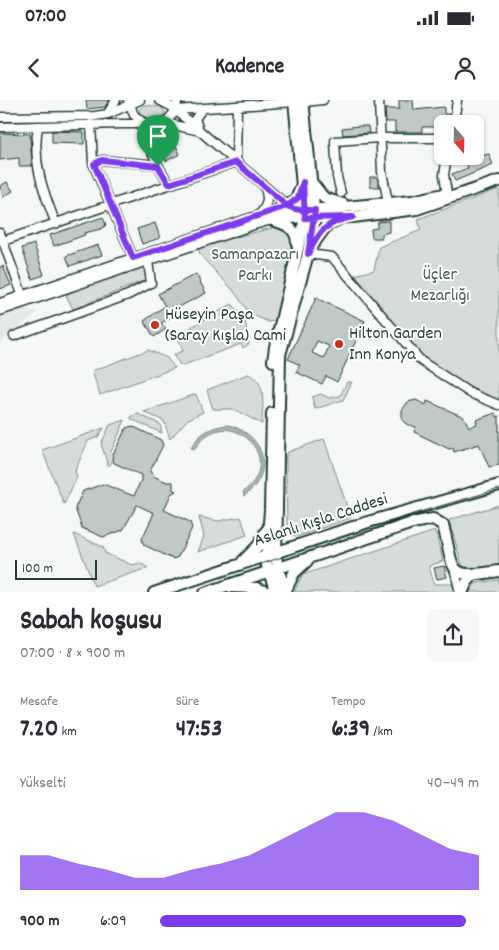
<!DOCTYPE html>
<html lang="tr">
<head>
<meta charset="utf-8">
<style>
	:root { --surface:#fff; --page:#f7f7f7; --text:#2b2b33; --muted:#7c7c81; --accent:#7c3aed }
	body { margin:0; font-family:Dekko,sans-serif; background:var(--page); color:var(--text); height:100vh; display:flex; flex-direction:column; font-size:19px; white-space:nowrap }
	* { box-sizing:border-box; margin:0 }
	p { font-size:16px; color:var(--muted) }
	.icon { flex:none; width:28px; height:28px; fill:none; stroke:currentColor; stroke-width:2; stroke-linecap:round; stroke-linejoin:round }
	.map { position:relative; height:492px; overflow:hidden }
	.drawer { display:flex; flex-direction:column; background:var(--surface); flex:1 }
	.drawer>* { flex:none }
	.needle { width:32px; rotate:160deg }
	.fabs { position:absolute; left:434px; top:15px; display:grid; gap:10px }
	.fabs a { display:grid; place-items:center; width:50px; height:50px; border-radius:8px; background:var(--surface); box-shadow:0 1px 4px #0004; font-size:25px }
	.scale { position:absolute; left:15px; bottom:12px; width:82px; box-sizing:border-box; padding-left:5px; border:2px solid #1f3d34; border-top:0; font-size:14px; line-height:18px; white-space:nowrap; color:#1f3d34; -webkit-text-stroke:4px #fff; paint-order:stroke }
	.pin { position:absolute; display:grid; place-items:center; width:42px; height:42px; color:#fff; margin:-51px -21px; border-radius:50% 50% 50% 0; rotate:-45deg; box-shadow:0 0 5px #0007 }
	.pin .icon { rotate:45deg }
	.round { display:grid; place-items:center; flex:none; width:52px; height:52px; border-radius:8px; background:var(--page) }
	.summary { display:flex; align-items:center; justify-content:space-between; height:85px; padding:0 20px }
	h1 { font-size:28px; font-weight:700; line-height:38px }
	.figures { display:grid; grid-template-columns:repeat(3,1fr); gap:8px; height:85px; padding:5px 20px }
	.figures div { display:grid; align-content:center }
	.figures b { font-size:25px; font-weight:700 }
	.figures small { font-size:14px; font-weight:400 }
	.figures p { font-size:14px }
	.chart { height:140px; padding:10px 20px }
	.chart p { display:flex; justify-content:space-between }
	.chart svg { width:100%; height:90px; margin-top:5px; fill:var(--accent); opacity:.7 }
	ul { padding:0 20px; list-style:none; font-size:16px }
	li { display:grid; grid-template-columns:80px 60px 1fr; align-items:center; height:38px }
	li i { height:12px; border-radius:6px; background:var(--accent) }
	.status { display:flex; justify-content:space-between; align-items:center; height:35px; padding:0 25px; background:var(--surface); direction:ltr }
	.status svg { height:14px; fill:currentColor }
	header { display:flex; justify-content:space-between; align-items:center; height:65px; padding:0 20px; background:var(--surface); font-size:22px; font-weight:700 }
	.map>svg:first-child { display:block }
	.built { fill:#e6e9e8 }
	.green { fill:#d6dcdb; stroke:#7a8c88 }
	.water { fill:#aab5b1; stroke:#72857f }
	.building { fill:#c0c9c6; stroke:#1f3d34; fill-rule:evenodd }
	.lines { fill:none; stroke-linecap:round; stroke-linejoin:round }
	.minor-casing { stroke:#1f3d34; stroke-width:11 }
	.major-casing { stroke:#1f3d34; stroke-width:14 }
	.minor { stroke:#fff; stroke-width:8 }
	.major { stroke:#fff; stroke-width:10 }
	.tram { stroke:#1f3d34; stroke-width:1 }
	.route-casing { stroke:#fff; stroke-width:10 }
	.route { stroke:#7c3aed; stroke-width:6 }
	.poi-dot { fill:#c8321e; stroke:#fff; stroke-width:2 }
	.labels { text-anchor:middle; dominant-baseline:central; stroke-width:4; stroke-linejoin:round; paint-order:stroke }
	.park-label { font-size:18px; fill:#445d55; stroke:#fff }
	.poi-label { font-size:18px; fill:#1f3d34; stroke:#fff; text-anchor:start }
	.street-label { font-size:18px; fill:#1f3d34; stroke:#fff }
</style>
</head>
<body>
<div class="status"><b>07:00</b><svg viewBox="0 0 49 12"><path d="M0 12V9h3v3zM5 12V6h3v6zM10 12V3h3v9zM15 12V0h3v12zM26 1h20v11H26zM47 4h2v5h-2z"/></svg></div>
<header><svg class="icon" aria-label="back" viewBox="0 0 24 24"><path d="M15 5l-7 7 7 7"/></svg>Kadence<svg class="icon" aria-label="person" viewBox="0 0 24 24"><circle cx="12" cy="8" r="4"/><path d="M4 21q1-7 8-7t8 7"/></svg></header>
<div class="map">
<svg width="499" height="493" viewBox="0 0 499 493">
	<rect width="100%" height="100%" fill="#f6f7f7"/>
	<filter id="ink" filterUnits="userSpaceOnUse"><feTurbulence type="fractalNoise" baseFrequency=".02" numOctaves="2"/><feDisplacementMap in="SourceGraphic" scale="10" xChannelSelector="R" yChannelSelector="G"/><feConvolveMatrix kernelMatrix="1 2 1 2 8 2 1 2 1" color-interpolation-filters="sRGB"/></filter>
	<g filter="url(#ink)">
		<path class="built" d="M22 208 38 212 0 243V216Z"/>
		<path class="green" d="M144 5 161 7 165 12 163 17 152 20 141 15 139 10Z
			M499 89V301L449 277 421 256 355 175 374 170 379 147 421 130 418 119Z
			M284 125 294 134 277 220 269 222 250 214 233 190 201 156 197 147Z
			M146 162 151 178 73 209 66 195 91 181Z
			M232 204 245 219 249 244 243 248 241 244 181 266 173 255 183 251 179 240 174 237Z
			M148 250 167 258 175 268 100 295 92 271Z
			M248 274C268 282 262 306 262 324L233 309H213L207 290Z
			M347 282H352L343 300 315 309 312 297 321 294 329 298 340 296Z
			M196 294 203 312 187 320 170 339 164 321 144 312Z
			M138 314 160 324 162 333 131 319V317Z
			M125 320 111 352 114 358 110 365H108L101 344 110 325Z
			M104 328 98 337 88 341 75 371 77 377 64 404 42 350Z
			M324 339 351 418 299 436 290 435 287 429 286 356 288 352Z
			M499 405V465L469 469 462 465 449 420Z
			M199 417 218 421 241 417 247 435 198 452 204 436Z
			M435 431 443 461 429 466 434 484H452L455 492H294L302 475Z
			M74 434 103 447 105 453 132 465 140 463 148 468 94 486Z
			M499 480V492H470L476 483Z"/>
		<path class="water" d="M228 325C265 334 276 373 244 396L243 392C290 357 224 299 195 349L191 348C199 333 212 326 228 325Z"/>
		<path class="building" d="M86 0H109L105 7 87 9Z
			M399 0H413L414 10 444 7V14H450L449 20 436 22V27H422V32H395V22H386L385 9H399Z
			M359 26H368L369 33 343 35 342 28Z
			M52 31 84 32V44L52 43Z
			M0 33 30 34 32 66H19V58L0 60Z
			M170 34 180 54 166 61 156 40Z
			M489 54 493 65 455 81 452 74 468 68 465 60Z
			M370 77H377L379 87H370Z
			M7 82 13 91 3 97 0 86Z
			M103 117 106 125 101 129 84 133 85 135 54 146 50 135Z
			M389 121V132L382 134V138H372L371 129 377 128 378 122Z
			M155 123 160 138 142 144 137 129Z
			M34 144 44 175 32 179 22 148Z
			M98 145 102 155 70 166 66 156Z
			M3 166 11 185 0 189V167Z
			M196 174 206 193 167 213 170 218 161 223 166 229 154 237 144 221 165 206 158 194Z
			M316 198 365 221 337 282 326 276 322 284 296 272 300 265 288 259ZM317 241 329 246 324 258 312 253Z
			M416 300 426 305 427 301 464 317 469 327 477 324 476 320 495 313 497 317 499 316V365L489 367 479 344 454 352 453 348 449 349 414 332 416 327 406 324 402 320V310L408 302Z
			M132 326 161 340 163 345 150 371 153 376 167 382H173V390L176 391 171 394 164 410 190 422 192 428 178 457 173 459 144 445 142 439 154 413 137 405 123 430 103 437 82 428 75 408 83 391 103 384 134 396 141 380V375L114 363 112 357 126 328Z
			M444 466 447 477 437 479 434 468Z"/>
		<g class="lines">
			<g class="minor-casing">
				<path id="minor" d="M159 0 172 7 290 108
					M379 0 382 72 388 102
					M304 2 323 0
					M175 10 295 2
					M108 13 116 0
					M0 17 95 16 108 14 140 0
					M165 23 173 14 178 0
					M91 24 93 63 133 158
					M454 24 457 0
					M38 26C32 62 43 91 56 124
					M0 27 165 23 200 31
					M199 30 195 19 202 9
					M447 56 444 75 447 93
					M93 63 102 60 158 65 146 39 145 24 134 15 128 0
					M158 65 169 84
					M341 93 337 77 335 41 379 38H442
					M259 115C268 105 269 98 264 86
					M0 133 24 200
					M3 141 236 62 237 6
					M308 154 332 157 421 261 470 293 499 305
					M0 203 259 115 305 110
					M0 211 254 125 272 120 305 118
					M14 236 128 195 151 183 148 161
					M454 467 460 493"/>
			</g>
			<g class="major-casing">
				<path id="major" d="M313 84 324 98 343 104
					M310 110 412 101 444 94
					M274 112 295 101 301 88
					M309 118 353 117 417 109 499 81
					M272 120C286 124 297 128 297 144
					M313 144 327 125 339 119
					M273 261 275 247 305 118 294 0
					M272 313 270 410 266 462 276 493
					M243 461 258 446 266 431
					M231 487 256 488 270 493
					M285 492 294 473 307 461
					M154 493 368 422 499 385
					M205 493 412 423 433 419 443 425C455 472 446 480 499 471
					M285 493 276 458 280 255 308 154 315 118 303 0
					M462 493 467 482 473 475"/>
			</g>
			<use href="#minor" class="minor"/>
			<use href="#major" class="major"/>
			<path class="tram" d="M173 493 416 413 499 389"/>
		</g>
	</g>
	<g class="lines" filter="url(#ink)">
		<g class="route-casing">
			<path id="route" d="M158 66 169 84 236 62 287 106C296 111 305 110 315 110L308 154C320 130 326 122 353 117L305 118 303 82 298 98 287 106 133 158 94 64 102 60 158 66"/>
		</g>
		<use href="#route" class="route"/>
	</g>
	<g class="poi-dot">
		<circle cx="155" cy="225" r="5"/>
		<circle cx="339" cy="244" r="5"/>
	</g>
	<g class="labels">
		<g class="park-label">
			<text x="255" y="155">Samanpazarı<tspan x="255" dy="21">Parkı</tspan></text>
			<text x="440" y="175">Üçler<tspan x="440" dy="21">Mezarlığı</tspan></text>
		</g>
		<g class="poi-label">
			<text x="165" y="215">Hüseyin Paşa<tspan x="165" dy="21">(Saray Kışla) Cami</tspan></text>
			<text x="349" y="234">Hilton Garden<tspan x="349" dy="21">Inn Konya</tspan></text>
		</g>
		<g class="street-label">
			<text transform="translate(321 421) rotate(-18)">Aslanlı Kışla Caddesi</text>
		</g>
	</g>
</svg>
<div class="fabs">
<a><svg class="needle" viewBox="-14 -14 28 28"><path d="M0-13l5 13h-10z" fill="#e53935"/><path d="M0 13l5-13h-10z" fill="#7c7c81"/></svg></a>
</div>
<div class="scale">100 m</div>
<div class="pin" style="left:158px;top:66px;background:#1e9e55"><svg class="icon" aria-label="arrive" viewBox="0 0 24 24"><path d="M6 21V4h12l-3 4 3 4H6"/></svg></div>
</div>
<section class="drawer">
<div class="summary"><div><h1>Sabah koşusu</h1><p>07:00 · 8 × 900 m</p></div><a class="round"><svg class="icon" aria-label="share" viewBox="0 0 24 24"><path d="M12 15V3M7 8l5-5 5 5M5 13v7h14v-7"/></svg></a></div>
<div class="figures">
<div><p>Mesafe</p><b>7.20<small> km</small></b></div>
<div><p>Süre</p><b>47:53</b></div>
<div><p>Tempo</p><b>6:39<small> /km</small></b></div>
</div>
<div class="chart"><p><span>Yükselti</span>40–49 m</p>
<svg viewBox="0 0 160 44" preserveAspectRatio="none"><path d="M0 44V27L10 27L20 31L30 34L40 38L50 38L60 34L70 31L80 27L90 20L100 13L110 6L120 6L130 10L140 17L150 24L160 27V44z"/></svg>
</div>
<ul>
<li><b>900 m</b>6:09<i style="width:96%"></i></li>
</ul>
</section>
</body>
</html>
